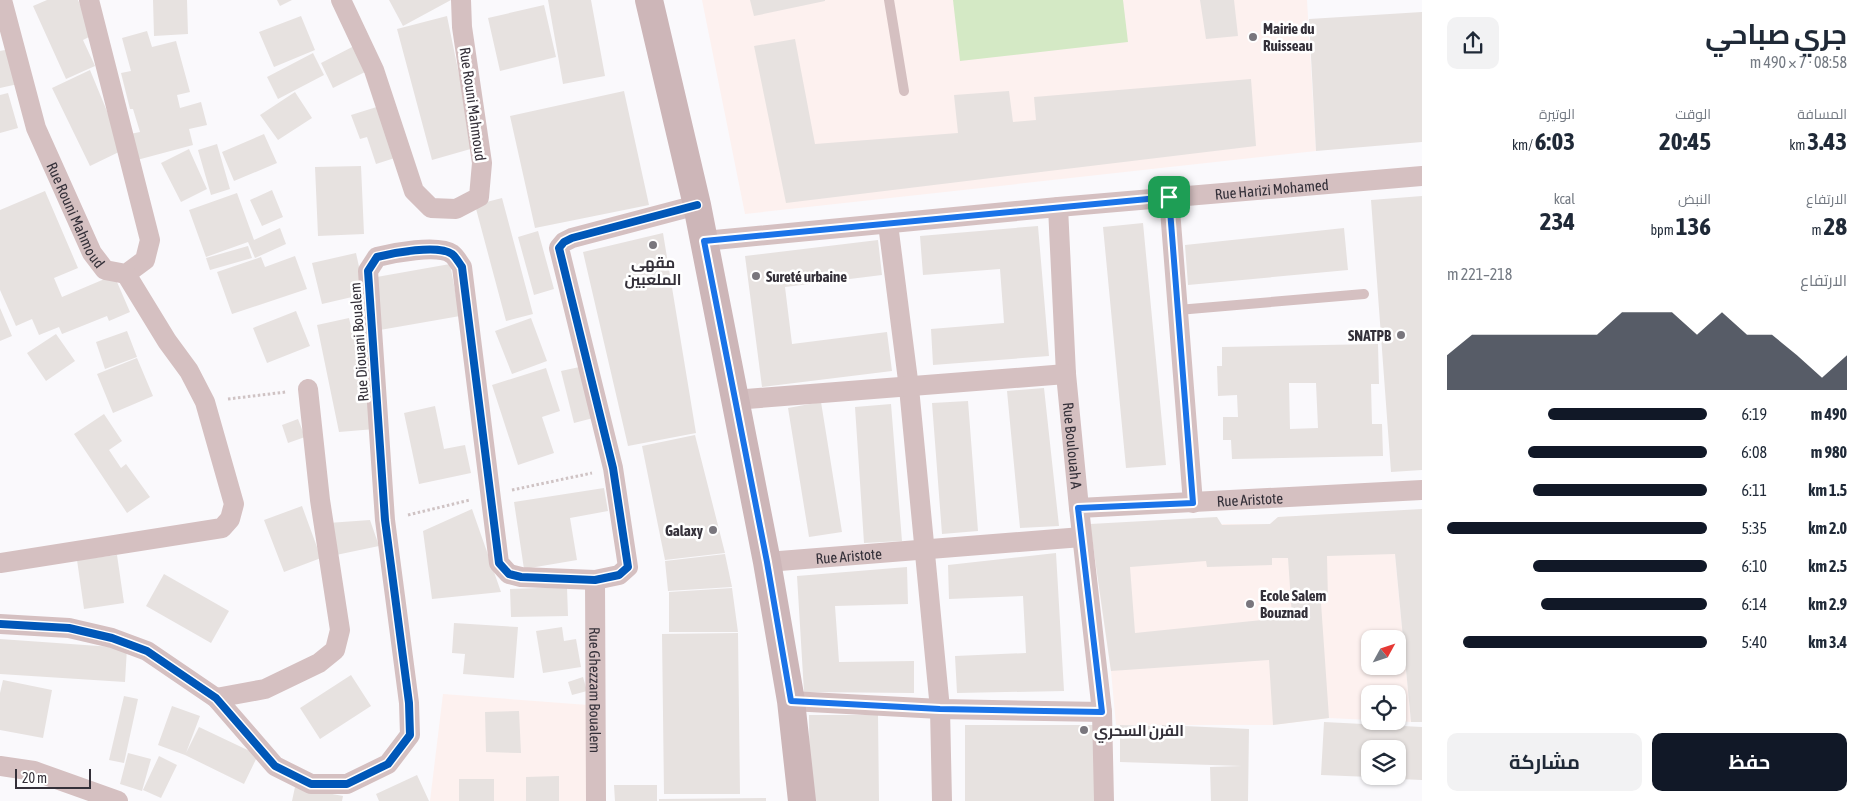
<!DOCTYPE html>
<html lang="ar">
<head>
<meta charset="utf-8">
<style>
	:root { --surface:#fff; --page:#f2f2f3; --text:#1f2937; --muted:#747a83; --accent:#111827 }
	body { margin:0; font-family:"Asap Condensed",Cairo,sans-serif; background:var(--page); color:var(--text); direction:rtl; height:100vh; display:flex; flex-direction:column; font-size:19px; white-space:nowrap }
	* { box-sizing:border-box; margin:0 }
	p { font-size:16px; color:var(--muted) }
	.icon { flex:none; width:28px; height:28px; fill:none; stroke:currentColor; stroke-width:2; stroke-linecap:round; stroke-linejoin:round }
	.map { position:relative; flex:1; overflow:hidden; direction:ltr }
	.sheet { display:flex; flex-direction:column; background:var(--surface); width:450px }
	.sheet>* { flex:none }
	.needle { width:32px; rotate:50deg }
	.buttons { position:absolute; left:1361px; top:630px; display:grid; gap:10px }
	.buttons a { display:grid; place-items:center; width:45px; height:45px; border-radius:10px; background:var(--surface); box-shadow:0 1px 4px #0004; font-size:25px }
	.scale { position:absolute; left:15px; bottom:12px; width:76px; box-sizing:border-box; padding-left:5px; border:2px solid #343039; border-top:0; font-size:14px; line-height:18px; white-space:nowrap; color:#343039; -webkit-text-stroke:4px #fff; paint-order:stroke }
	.pin { position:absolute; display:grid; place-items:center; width:42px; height:42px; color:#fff; margin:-21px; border-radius:10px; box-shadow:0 2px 8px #0006 }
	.round { display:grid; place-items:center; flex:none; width:52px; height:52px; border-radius:10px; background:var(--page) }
	.overview { display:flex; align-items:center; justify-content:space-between; height:85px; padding:0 25px }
	h1 { font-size:28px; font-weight:700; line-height:38px }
	.metrics { display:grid; grid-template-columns:repeat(3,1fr); gap:8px; height:85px; padding:5px 25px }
	.metrics div { display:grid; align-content:center }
	.metrics b { font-size:25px; font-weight:700 }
	.metrics small { font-size:14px; font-weight:400 }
	.metrics p { font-size:14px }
	.chart { height:140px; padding:10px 25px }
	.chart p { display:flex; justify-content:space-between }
	.chart svg { width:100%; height:90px; margin-top:5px; fill:var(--accent); opacity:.7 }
	.action { display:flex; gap:10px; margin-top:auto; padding:10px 25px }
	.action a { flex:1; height:58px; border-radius:10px; background:var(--accent); color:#fff; font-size:20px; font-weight:700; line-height:58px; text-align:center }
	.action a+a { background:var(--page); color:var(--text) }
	ul { padding:0 25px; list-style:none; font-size:16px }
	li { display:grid; grid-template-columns:80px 60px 1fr; align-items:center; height:38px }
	li i { height:12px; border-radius:6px; background:var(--accent) }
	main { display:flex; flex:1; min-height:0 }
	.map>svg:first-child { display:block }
	.education { fill:#fdf1ef; fill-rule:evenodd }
	.green { fill:#d4e9c5 }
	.building { fill:#e7e2e0; fill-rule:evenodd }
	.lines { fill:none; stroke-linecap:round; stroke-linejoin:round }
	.path { stroke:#cfc3c4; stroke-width:3; stroke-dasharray:2.5 2.5; stroke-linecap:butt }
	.lane { stroke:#d5c0c1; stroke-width:10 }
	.street { stroke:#d5c0c1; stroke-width:20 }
	.primary { stroke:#cdb6b8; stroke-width:28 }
	.cycleway-casing { stroke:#fff; stroke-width:11 }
	.cycleway { stroke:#0057b8; stroke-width:8 }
	.route-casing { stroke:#fff; stroke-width:10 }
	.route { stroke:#1a73e8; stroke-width:6 }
	.poi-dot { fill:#79767d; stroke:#fff; stroke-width:2 }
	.labels { text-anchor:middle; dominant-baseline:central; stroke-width:5; stroke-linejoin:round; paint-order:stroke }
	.poi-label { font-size:15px; font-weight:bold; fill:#343039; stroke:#fff; text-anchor:start }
	.street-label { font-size:15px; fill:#343039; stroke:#fff }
</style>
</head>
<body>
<main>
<section class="sheet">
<div class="overview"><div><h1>جري صباحي</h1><p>08:58 · 7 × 490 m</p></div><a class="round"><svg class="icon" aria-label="share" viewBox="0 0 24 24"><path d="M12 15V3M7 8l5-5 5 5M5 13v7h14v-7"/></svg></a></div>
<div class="metrics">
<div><p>المسافة</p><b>3.43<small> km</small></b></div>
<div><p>الوقت</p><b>20:45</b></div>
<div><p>الوتيرة</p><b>6:03<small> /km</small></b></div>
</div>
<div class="metrics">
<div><p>الارتفاع</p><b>28<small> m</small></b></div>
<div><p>النبض</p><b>136<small> bpm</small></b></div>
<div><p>kcal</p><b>234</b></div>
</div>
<div class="chart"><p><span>الارتفاع</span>218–221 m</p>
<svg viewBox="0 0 160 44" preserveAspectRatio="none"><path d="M0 44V27L10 17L20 17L30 17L40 17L50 17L60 17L70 6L80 6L90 6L100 17L110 6L120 17L130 17L140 27L150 38L160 27V44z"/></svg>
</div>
<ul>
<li><b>490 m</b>6:19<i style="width:61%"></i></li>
<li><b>980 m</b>6:08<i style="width:69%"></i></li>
<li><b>1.5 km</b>6:11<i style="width:67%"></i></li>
<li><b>2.0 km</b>5:35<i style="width:100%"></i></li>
<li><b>2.5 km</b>6:10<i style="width:67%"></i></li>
<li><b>2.9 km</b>6:14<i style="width:64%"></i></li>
<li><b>3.4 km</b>5:40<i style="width:94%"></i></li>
</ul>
<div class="action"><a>حفظ</a><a>مشاركة</a></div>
</section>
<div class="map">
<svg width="1422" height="801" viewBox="0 0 1422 801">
	<rect width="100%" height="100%" fill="#faf9fc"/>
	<path class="education" d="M702 0H1307L1316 151 745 214Z
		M1396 511 1395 554 1411 722 1395 721H1398V694H1370V720L1329 718 1273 725H1116L1111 671 1090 524H1270L1278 517ZM1370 639H1398V666H1370Z
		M443 694 588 705 589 801H430Z"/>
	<path class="green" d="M953 0H1123L1128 42 960 61Z"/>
	<path class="building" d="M47 0H78L93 35 83 40 95 66 66 79 33 6Z
		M153 0H187L188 34 154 36Z
		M277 0H292L280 6Z
		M389 0H451L403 26Z
		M548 0H591L605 76 563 84Z
		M750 0H825V1L754 16Z
		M1200 0H1234L1238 36 1206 39Z
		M544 5 556 57 500 71 488 18Z
		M1422 12V142L1316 151 1309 19Z
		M301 16 315 50 274 67 259 32Z
		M447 16 474 148 432 160 397 29Z
		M147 31 152 47 176 41 190 92 177 95 180 108 201 102 207 125 189 129 193 145 137 160 130 134 140 132 133 109H130L121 73 131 71 122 38Z
		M795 39 815 144 958 133 954 95 1009 91 1013 122 1036 120 1034 97 1251 79 1256 146 786 203 754 46Z
		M358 44 371 69 333 88 321 63Z
		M10 49 18 84 0 88V51Z
		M313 53 324 75 278 99 267 77Z
		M90 70 123 150 90 166 52 88Z
		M624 91 649 205 535 228 510 116Z
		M295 92 312 118 278 140 260 115Z
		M8 93 18 128 0 133V95Z
		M383 105 401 156 376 164 367 137 360 139 351 115Z
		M264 134 277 163 234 181 222 152Z
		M217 144 230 189 211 195 198 150Z
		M189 149 207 189 181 202 161 163Z
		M361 166 364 234 318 236 315 167Z
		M272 190 283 217 262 226 250 200Z
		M45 191 78 268 54 278 62 297 114 275 130 312 109 321 107 316 62 334 59 327 39 335 32 319 16 326 0 290V210Z
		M237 193 254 240 280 228 286 244 255 258 248 242 206 257 189 210Z
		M1422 196V470L1391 472 1371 200Z
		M502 198 533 314 506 321 475 205Z
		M1143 223 1166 465 1126 468 1103 227Z
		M1038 226 1049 356 933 365 931 329 1004 323 1000 269 923 275 920 236Z
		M1344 228 1348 270 1188 285 1185 245Z
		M538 231 554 289 534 295 518 237Z
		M663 233 696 433 628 446 583 252Z
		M878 240 882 275 785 287 792 344 887 332 892 371 762 387 745 256Z
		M248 246 252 258 210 270 206 258Z
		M356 253 365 294 322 304 312 263Z
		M295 256 307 289 232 314 217 272 261 257 265 267Z
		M450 264 460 316 380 330 371 278Z
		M0 308 12 336 0 341Z
		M296 311 310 346 267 363 253 328Z
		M349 318 352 331 361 329 375 429 339 432 317 325Z
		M531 318 547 361 512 374 495 331Z
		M127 331 137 357 105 369 96 342Z
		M56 334 75 361 46 381 27 353Z
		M1378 344 1379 384H1371L1372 424H1382L1383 456 1232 459 1231 440H1223V417H1238L1237 395 1218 396 1217 366H1222V347ZM1289 383H1316L1318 428 1290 429Z
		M137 358 153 396 113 413 97 374Z
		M584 366 597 417 574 423 561 371Z
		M546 368 560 411 542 417 554 453 518 465 492 385Z
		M1044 388 1059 526 1020 528 1007 391Z
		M968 401 978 531 942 534 932 403Z
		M821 402 842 532 809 537 788 408Z
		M891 404 902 541 864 543 855 407Z
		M435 406 444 449 465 445 471 473 419 484 404 413Z
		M104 414 122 441 109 450 121 468 126 464 150 497 127 513 74 434Z
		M298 419 305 437 288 443 282 425Z
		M695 435 725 553 665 560 642 446Z
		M604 488 608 511 570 518 577 560 524 569 514 502Z
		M302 506 321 558 284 572 264 520Z
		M472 509 501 592 432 599 423 531Z
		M1422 509V722H1411L1395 554 1327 556 1328 601 1321 603 1329 718 1273 725 1269 660 1111 671 1090 524 1217 517 1222 525 1270 524 1278 517ZM1272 558H1288L1292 617 1135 633 1130 567 1206 561 1207 567 1272 565Z
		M370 520 379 546 336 555 328 523Z
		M1056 553 1064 691 957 693 955 656 1026 653 1023 596 949 599 948 565Z
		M725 554 732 587 668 591 665 561Z
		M117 555 124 603 84 609 77 560Z
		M907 567 908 604 835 606 839 662 914 661V693L804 692 797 576Z
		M164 574 229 611 211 643 146 606Z
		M567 587 568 616 511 617 510 589Z
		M732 588 738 632H669V592Z
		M454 623 518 627 514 678 463 674 465 654 452 653Z
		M562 627 564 641 576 639 581 667 543 673 536 631Z
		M738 633 740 794H664L662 634Z
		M0 639 127 648 125 682 0 674Z
		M351 675 371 706 320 739 300 708Z
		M583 677 587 691 572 695 568 682Z
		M3 680 52 690 43 738 0 730V693Z
		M124 696 138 699 124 763 109 760Z
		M172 706 200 716 186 753 199 727 258 755 244 784 185 755 158 745Z
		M519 711 521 753 486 752 485 712Z
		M809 715H878L879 801H810Z
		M1324 722 1422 727V780L1376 778 1398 776V749H1370V777L1321 775Z
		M965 725H1095V801H965Z
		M1120 725 1161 726 1160 746 1162 725 1249 729 1248 801H1211L1210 767 1242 766 1120 762Z
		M128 753 151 759 142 791 120 784Z
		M159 756 177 765 161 798 143 790Z
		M417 775 429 801H379L376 794Z
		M559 776V801H526V777Z
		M459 779H494V801H459Z
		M614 785H657V801H615Z
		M295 787 343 796 342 801H292Z
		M766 798V801H659V799Z"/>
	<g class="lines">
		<path class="path" d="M228 399 286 392
			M512 490 592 473
			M408 515 470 500"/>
		<path class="lane" d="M889 0 904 91
			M1178 310 1364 294"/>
		<g class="street">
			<path id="s1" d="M2 0 36 128 92 253 105 270 126 274 145 260 150 240 89 0"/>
			<path d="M341 0 374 70 414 191 431 208 456 209 479 197 482 163 462 27 461 0"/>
			<path d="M1169 197 1193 503"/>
			<path id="s2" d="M1058 207 1066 374 1079 508 1102 712 1104 801"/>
			<path d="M888 224 909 388 940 709 942 801"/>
			<path id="s3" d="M704 241 1058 207 1422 176"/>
			<path d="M734 400 1066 374"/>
			<path id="s4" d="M1079 508 1422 490"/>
			<path id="s5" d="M767 562 1082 537"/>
			<path d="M0 563 222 528 230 519 234 504 205 402 189 371 167 341 126 274"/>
			<path id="s6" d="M595 580 596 801"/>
			<path d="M0 624 69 628 112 638 147 651 216 698 275 766 311 784H347L388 764 410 735 409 703 385 520 368 271 377 257C393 253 438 244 452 254 456 257 459 263 462 267L499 563 509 574 521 577 595 580 619 575 628 567 613 468 559 248 564 242 572 238 697 205"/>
			<path d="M216 698 265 689 319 663 335 650 340 630 320 500 308 389"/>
			<path d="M791 701 940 709 1102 712"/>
			<path d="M0 766 34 771 118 801"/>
		</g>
		<path class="primary" d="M649 0 697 205 767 562 791 701 802 801"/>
		<g class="cycleway-casing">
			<path id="cycleway" d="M0 624 69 628 112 638 147 651 216 698 275 766 311 784H347L388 764 410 735 409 703 385 520 368 271 377 257C393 253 438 244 452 254 456 257 459 263 462 267L499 563 509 574 521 577 595 580 619 575 628 567 613 468 559 248 564 242 572 238 697 205"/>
		</g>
		<use href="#cycleway" class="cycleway"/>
	</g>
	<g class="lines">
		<g class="route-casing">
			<path id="route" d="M1169 197 1193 503 1078 508 1102 712 940 709 791 701 767 562 704 241Z"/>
		</g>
		<use href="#route" class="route"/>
	</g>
	<g class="poi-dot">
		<circle cx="1253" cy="37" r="5"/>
		<circle cx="653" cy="245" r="5"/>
		<circle cx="756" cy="276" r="5"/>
		<circle cx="1401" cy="335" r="5"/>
		<circle cx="713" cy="530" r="5"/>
		<circle cx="1250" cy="604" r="5"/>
		<circle cx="1084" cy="730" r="5"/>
	</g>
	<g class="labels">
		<g class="poi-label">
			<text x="1263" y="28">Mairie du<tspan x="1263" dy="17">Ruisseau</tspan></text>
			<text x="653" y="262" text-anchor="middle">مقهى<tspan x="653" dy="17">الملعبين</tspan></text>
			<text x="766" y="276">Sureté urbaine</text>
			<text x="1391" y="335" text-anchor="end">SNATPB</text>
			<text x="703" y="530" text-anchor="end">Galaxy</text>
			<text x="1260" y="595">Ecole Salem<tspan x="1260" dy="17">Bouznad</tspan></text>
			<text x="1094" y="730">الفرن السحري</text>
		</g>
		<g class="street-label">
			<text transform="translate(473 104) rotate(82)">Rue Rouni Mahmoud</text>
			<text stroke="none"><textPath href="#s3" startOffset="570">Rue Harizi Mohamed</textPath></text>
			<text stroke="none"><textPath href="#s1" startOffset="228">Rue Rouni Mahmoud</textPath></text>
			<text transform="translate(359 342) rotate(-94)">Rue Diouani Boualem</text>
			<text stroke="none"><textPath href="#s2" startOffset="239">Rue Boulouah A</textPath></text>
			<text stroke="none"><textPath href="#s4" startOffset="171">Rue Aristote</textPath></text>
			<text stroke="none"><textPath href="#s5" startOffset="82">Rue Aristote</textPath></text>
			<text stroke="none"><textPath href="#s6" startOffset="110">Rue Ghezzam Boualem</textPath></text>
		</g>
	</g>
</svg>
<div class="buttons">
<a><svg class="needle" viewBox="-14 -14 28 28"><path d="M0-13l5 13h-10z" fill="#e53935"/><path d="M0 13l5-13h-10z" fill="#747a83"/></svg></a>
<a><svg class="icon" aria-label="locate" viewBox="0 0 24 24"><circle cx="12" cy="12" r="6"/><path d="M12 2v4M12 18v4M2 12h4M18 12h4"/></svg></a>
<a><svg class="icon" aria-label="layers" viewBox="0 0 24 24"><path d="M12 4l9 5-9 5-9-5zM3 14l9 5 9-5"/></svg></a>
</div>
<div class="scale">20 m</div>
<div class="pin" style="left:1169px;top:197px;background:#1e9e55"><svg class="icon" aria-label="arrive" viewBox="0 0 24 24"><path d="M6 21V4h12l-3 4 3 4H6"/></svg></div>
</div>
</main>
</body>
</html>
